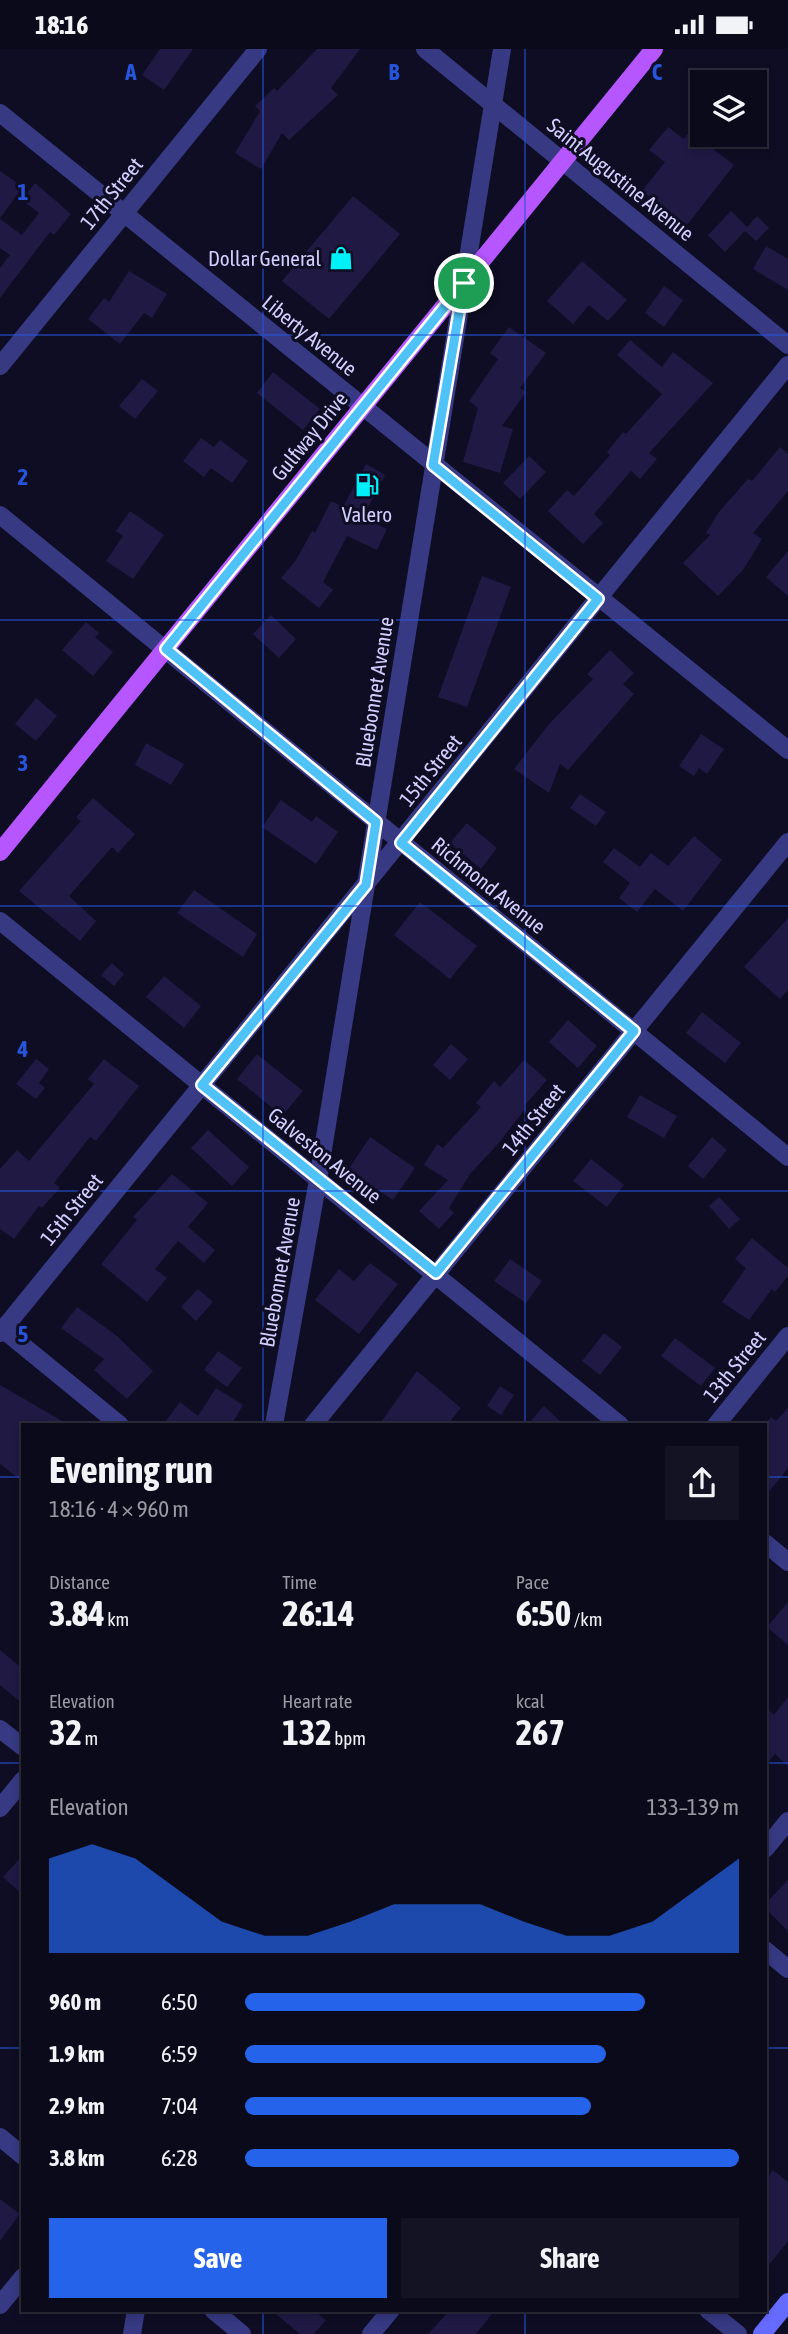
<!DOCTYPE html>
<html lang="en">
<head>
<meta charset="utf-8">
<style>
	:root { --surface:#0b0a1a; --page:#141323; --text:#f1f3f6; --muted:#9a9aa2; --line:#2b2b39; --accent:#2563eb }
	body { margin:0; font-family:"Asap Condensed",sans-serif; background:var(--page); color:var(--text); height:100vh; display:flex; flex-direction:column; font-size:26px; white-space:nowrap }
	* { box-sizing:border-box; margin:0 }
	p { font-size:23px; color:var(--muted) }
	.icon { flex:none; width:38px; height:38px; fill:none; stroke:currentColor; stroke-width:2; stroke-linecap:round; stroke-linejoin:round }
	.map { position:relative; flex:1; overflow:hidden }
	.sheet { position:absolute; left:21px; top:1374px; width:746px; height:889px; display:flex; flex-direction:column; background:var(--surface); border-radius:0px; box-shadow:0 4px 10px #0003,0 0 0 2px var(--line) }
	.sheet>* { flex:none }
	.controls { position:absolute; left:690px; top:21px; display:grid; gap:14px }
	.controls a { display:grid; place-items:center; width:77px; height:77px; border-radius:0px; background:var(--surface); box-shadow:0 4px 10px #0003,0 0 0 2px var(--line); font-size:35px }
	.pin { position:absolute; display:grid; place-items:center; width:60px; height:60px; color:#fff; margin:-30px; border:4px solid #fff; border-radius:50%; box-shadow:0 2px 7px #0007 }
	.round { display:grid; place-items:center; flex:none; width:74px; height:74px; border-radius:0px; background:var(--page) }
	.summary { display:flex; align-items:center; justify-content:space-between; height:119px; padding:0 28px }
	h1 { font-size:38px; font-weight:700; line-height:52px }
	.metrics { display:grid; grid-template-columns:repeat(3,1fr); gap:10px; height:119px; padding:7px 28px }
	.metrics div { display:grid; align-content:center }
	.metrics b { font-size:35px; font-weight:700 }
	.metrics small { font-size:19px; font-weight:400 }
	.metrics p { font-size:19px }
	.chart { height:196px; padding:14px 28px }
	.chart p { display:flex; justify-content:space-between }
	.chart svg { width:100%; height:126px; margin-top:7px; fill:var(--accent); opacity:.7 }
	.primary-button { display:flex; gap:14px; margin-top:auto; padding:14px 28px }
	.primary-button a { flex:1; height:80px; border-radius:0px; background:var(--accent); color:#fff; font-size:28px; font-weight:700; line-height:80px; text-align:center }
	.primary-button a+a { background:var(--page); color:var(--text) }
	ul { padding:0 28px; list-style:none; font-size:23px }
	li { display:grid; grid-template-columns:112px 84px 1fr; align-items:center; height:52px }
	li i { height:18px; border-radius:9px; background:var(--accent) }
	.status { display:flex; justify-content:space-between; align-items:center; height:49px; padding:0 35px; background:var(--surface); direction:ltr }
	.status svg { height:19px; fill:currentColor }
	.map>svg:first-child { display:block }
	.building { fill:#1f1944 }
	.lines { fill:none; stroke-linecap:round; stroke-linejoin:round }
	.minor { stroke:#373983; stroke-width:18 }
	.tertiary { stroke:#373983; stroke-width:18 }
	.secondary { stroke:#666bff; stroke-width:18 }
	.primary { stroke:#b556ff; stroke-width:18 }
	.route-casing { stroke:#fff; stroke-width:14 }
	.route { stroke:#4fc3f7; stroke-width:9 }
	.grid { fill:none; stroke:#2654da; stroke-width:2; stroke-opacity:0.55 }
	.labels { text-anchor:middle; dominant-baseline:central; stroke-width:6; stroke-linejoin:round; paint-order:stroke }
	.street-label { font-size:21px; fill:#d1cfff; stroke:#0f0d23 }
	.poi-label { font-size:21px; fill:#d1cfff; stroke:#0f0d23; text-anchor:end }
	.grid-label { font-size:23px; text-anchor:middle; font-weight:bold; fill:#2654da; stroke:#0f0d23; stroke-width:6; stroke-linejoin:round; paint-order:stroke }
</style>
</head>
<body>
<div class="status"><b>18:16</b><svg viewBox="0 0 49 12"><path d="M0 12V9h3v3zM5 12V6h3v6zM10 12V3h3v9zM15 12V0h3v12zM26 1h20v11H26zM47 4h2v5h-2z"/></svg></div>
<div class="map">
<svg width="788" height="2285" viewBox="0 0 788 2285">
	<rect width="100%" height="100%" fill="#0f0d23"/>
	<path class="building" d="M160 0H193L164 41 142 26Z
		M317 0H360L331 39 338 46 289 91 282 84 261 120 235 104 260 62 255 57 274 39 277 42Z
		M668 78 684 90 690 82 734 116 687 176 642 142 665 113 649 101Z
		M0 122 23 138 0 169Z
		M35 134 71 165 54 186 50 183 0 249V219L10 206 0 199V170L22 186 39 164 22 151Z
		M353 147 400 185 329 270 282 232Z
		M731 162 747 178 757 167 769 179 756 192 745 182 725 203 708 186Z
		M766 197 788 210V241L753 220Z
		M582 212 627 251 608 272 589 256 573 275 547 252Z
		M129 222 167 245 152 269 144 264 120 295 88 270 104 249 109 253Z
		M664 237 683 251 664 278 645 264Z
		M509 278 546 304 520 339 526 343 502 377 513 380 500 424 463 413 478 359 469 352 498 310 490 304Z
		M630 291 662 318 673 303 713 334 649 404 657 410 640 430 631 422 594 465 603 474 583 495 548 462 567 441 574 447 610 406 607 403 623 383 626 385 662 345 617 306Z
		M273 323 320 360 303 381 257 344Z
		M142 330 158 342 135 370 119 357Z
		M201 389 214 398 220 391 248 412 232 434 211 419 204 428 183 412Z
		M780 398 788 405V442L753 484 762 490 743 521 718 547 683 514 710 486 706 484 718 464 748 430 752 432Z
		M529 407 546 423 520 450 503 434Z
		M366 415 385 426 363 468 387 480 377 501 347 487 323 533 333 541 319 559 281 529 296 511 312 482 315 484 331 452 343 458Z
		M130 462 164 486 133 530 106 512 123 487 116 482Z
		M788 502V547L766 528Z
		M482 527 511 538 467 658 438 648Z
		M271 566 296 590 279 609 253 585Z
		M86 573 99 584 95 588 113 603 93 627 62 601Z
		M610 601 634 624 623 635 634 645 568 721 560 715 549 744 514 720 549 675 593 630 587 625Z
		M36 649 57 667 36 692 15 675Z
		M701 685 724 700 707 725 699 719 694 727 679 717Z
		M146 694 184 715 171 736 135 716Z
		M580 745 606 763 596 777 570 759Z
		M93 749 135 785 118 804 112 798 69 847 96 872 80 892 19 842 81 772 76 768Z
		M281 751 312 773 316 767 338 783 316 815 262 778Z
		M467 774 497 799 481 820 450 794Z
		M694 787 722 811 683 862 655 840 637 863 619 849 630 834 603 813 614 799 640 818 651 804 668 817Z
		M194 841 257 885 243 908 177 864Z
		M420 853 477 897 450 930 394 886Z
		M788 869V941L780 950 744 918Z
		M112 914 124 925 114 937 101 926Z
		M164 927 201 957 184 979 146 948Z
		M702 963 741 994 725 1014 686 984Z
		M568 971 597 997 578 1019 549 993Z
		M451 995 468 1010 450 1031 433 1016Z
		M257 1005 303 1042 282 1067 237 1030Z
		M36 1010 49 1020 39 1034 45 1039 36 1050 16 1035Z
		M104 1010 139 1037 96 1092 90 1088 54 1134 60 1139 42 1159 39 1157 14 1190 0 1180V1120L17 1101 29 1112 94 1035 88 1030Z
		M524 1011 547 1031 524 1057 526 1059 498 1095 470 1125 449 1159 454 1164 439 1180 419 1162 448 1131 424 1116 437 1095 443 1099 481 1058 476 1054 494 1032 500 1038Z
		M640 1046 677 1067 664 1089 627 1068Z
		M208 1081 249 1118 232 1137 191 1099Z
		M370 1088 415 1119 393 1151 348 1121Z
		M712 1088 727 1101 703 1130 688 1117Z
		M591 1110 624 1136 607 1158 573 1132Z
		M172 1125 208 1154 188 1178 215 1201 204 1214 178 1192 155 1220 167 1229 147 1253 101 1215 137 1171 133 1168Z
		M719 1148 740 1170 729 1180 709 1157Z
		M752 1189 788 1219V1227L775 1243 772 1240 749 1271 722 1253 746 1219 735 1210Z
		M510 1210 542 1232 526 1254 494 1232Z
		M370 1214 398 1235 359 1285 315 1251 339 1220 354 1232Z
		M198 1240 213 1253 196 1272 181 1258Z
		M77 1258 117 1287 153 1322 127 1350 94 1321 104 1310 61 1279Z
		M604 1284 622 1298 600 1326 582 1312Z
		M675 1289 715 1319 701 1337 661 1307Z
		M218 1302 242 1319 227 1338 204 1321Z
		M417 1322 461 1359 447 1376H379Z
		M0 1336 69 1376H23V1433L0 1415Z
		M500 1337 514 1346 501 1366 487 1357Z
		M216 1339 243 1356 231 1376H163L180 1353 198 1367Z
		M544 1357 564 1376H527Z
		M788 1359V1419L765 1448V1376L771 1368 776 1372Z
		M788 1553V1596L767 1578Z
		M0 1601 23 1620V1655L0 1636Z
		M788 1648V1717L775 1705 765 1717V1658L774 1666Z
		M23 1806V1846L3 1828Z
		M788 1831V1882L765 1859V1855Z
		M773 2121 788 2133V2192L765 2221V2131Z
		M0 2150 20 2165 0 2192Z
		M271 2261H313L326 2271 314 2285H300Z
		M450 2261H495L476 2285H428Z"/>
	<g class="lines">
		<path class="minor" d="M425 0 788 296
			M0 64 788 701
			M0 317 258 0
			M0 466 788 1108
			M0 872 620 1376
			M0 1278 120 1376
			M0 1284 788 316
			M313 1376 788 793
			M716 1376 788 1287
			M765 1494 788 1513
			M0 1680 23 1698
			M0 1759 23 1731
			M765 1800 788 1772
			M765 1901 788 1920
			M0 2088 23 2107
			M0 2256 23 2228
			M213 2261 242 2285
			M708 2261 738 2285
			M371 2285 391 2261"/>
		<path class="tertiary" d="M274 1376 318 1131 502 0
			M132 2285 136 2261"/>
		<path class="secondary" d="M762 2285 788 2253"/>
		<path class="primary" d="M0 803 654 0"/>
	</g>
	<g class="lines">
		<g class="route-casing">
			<path id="route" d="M464 234 433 416 598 550 401 794 634 982 436 1224 202 1036 366 836 376 773 166 600Z"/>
		</g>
		<use href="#route" class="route"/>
	</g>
	<path class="grid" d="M263 0V1376M525 0V1376M0 286H788M0 571H788M0 857H788M0 1142H788M0 1428H23M765 1428H788M0 1714H23M765 1714H788M0 1999H23M765 1999H788M263 2261V2285M525 2261V2285"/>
	<defs>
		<g id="shop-bare" transform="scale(1.89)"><path d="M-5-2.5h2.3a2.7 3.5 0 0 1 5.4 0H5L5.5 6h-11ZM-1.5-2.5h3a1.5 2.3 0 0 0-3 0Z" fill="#00f0fa" stroke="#0f0d23" stroke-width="2.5" paint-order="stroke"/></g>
		<g id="fuel-bare" transform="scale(1.89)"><path d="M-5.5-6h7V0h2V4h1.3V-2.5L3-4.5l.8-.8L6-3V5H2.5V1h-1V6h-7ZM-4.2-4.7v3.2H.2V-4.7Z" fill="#00f0fa" stroke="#0f0d23" stroke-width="2.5" paint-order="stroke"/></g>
	</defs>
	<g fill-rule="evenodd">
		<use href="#shop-bare" x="341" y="209"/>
		<use href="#fuel-bare" x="367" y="436"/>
	</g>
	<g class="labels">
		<g class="street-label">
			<text transform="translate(621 130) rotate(39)">Saint Augustine Avenue</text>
			<text transform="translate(111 144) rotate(-51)">17th Street</text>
			<text transform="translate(310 286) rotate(39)">Liberty Avenue</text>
			<text transform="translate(309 387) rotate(-51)">Gulfway Drive</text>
			<text transform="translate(374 643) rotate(-81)">Bluebonnet Avenue</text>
			<text transform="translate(430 721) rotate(-51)">15th Street</text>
			<text transform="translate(489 836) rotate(39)">Richmond Avenue</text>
			<text transform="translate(533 1070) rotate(-51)">14th Street</text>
			<text transform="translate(325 1106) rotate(39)">Galveston Avenue</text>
			<text transform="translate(71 1160) rotate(-51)">15th Street</text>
			<text transform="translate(279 1223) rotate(-80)">Bluebonnet Avenue</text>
			<text transform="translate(734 1317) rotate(-51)">13th Street</text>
		</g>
		<g class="poi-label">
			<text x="321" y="209">Dollar General</text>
			<text x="367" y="465" text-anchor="middle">Valero</text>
		</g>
	</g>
	<g class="grid-label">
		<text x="131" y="31">A</text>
		<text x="394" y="31">B</text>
		<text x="657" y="31">C</text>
		<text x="23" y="151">1</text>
		<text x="23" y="436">2</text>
		<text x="23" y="722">3</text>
		<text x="23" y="1008">4</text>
		<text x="23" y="1293">5</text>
	</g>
</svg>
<div class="controls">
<a><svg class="icon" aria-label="layers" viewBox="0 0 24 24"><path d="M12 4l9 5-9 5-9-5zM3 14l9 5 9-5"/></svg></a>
</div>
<div class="pin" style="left:464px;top:234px;background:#1e9e55"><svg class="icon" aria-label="arrive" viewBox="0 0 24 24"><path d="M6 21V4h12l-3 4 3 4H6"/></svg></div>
<section class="sheet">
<div class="summary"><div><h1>Evening run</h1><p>18:16 · 4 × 960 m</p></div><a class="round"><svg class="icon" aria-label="share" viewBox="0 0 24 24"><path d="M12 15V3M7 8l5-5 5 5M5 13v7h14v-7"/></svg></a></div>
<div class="metrics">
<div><p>Distance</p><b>3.84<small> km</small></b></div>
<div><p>Time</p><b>26:14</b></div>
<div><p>Pace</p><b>6:50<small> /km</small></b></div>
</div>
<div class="metrics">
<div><p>Elevation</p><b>32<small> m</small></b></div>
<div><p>Heart rate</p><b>132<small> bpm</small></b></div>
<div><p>kcal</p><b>267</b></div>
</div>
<div class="chart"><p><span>Elevation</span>133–139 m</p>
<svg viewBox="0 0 160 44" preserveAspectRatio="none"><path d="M0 44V11L10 6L20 11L30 22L40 33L50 38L60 38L70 33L80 27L90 27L100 27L110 33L120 38L130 38L140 33L150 22L160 11V44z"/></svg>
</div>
<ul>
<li><b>960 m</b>6:50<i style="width:81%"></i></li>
<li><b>1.9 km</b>6:59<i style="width:73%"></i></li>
<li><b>2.9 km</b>7:04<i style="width:70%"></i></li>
<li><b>3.8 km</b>6:28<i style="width:100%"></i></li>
</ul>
<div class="primary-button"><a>Save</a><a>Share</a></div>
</section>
</div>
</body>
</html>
